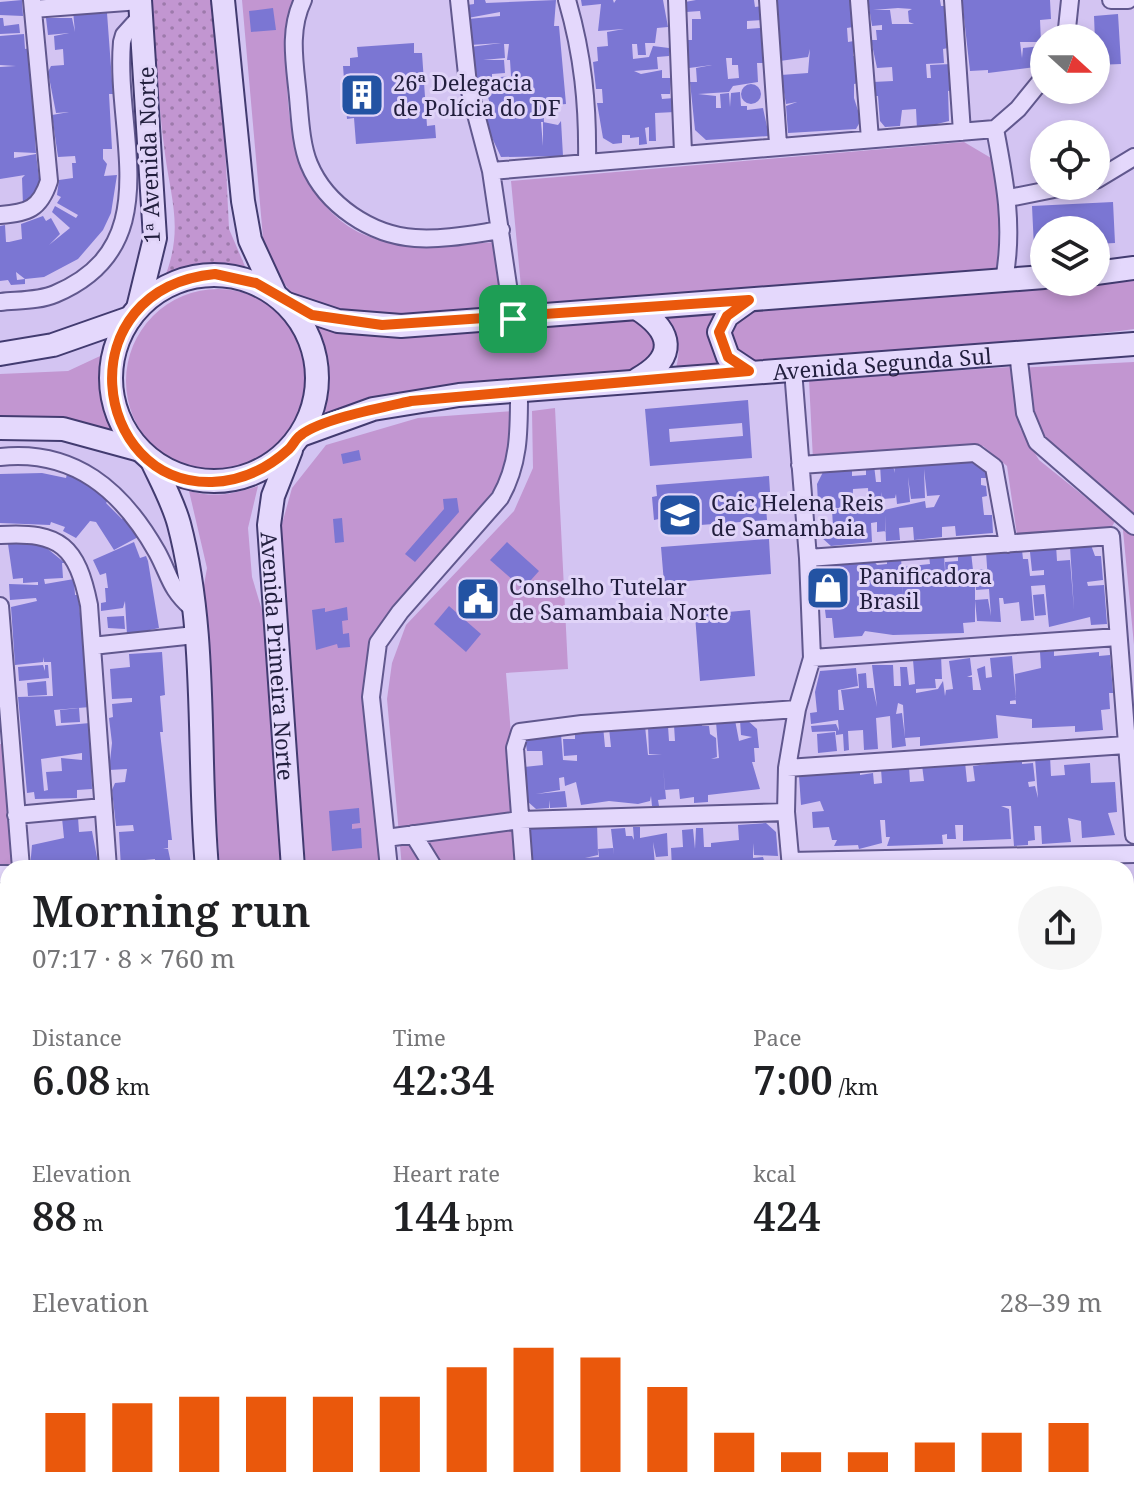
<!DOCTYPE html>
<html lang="en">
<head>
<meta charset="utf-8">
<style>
	:root { --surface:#fff; --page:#f6f6f6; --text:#202124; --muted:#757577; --accent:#ea580c }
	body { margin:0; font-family:"Noto Serif",serif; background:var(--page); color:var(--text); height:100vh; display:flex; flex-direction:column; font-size:30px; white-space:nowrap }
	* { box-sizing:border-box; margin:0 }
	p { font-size:26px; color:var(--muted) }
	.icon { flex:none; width:44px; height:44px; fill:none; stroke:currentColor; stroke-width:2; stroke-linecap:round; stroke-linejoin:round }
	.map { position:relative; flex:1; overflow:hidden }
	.side { position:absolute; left:0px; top:860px; width:1134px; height:648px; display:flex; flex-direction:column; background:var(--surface); border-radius:24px 24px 0 0; box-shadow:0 4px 12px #0003 }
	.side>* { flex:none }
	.needle { width:52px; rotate:111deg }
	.controls { position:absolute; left:1030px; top:24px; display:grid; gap:16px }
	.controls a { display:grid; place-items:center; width:80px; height:80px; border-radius:50%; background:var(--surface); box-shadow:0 4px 12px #0003; font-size:40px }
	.pin { position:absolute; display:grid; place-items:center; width:68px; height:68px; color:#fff; margin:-34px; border-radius:16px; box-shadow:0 4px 12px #0006 }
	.round { display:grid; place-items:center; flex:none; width:84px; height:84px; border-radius:42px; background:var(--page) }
	.summary { display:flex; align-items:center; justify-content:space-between; height:136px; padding:0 32px }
	h1 { font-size:44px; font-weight:600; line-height:60px }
	.metrics { display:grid; grid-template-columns:repeat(3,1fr); gap:12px; height:136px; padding:8px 32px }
	.metrics div { display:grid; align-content:center }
	.metrics b { font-size:40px; font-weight:600 }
	.metrics small { font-size:22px; font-weight:400 }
	.metrics p { font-size:22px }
	.chart { height:224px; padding:16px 32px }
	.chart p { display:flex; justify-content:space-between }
	.chart svg { width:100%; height:144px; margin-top:8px; stroke:var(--accent); stroke-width:6 }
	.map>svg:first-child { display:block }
	.grass { fill:url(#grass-dots) }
	.park { fill:#c296d1 }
	.building { fill:#7b76d3; fill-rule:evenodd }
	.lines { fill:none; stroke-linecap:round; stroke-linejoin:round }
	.street-casing { stroke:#61588e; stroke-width:20 }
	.secondary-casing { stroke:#423b70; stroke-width:26 }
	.street { stroke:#e4d8fc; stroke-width:16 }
	.secondary { stroke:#e4d8fc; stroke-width:22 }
	.route-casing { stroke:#fff; stroke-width:16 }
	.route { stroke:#ea580c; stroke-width:10 }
	.labels { text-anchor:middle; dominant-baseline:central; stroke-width:6; stroke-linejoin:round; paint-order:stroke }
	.poi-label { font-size:22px; fill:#211e3d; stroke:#e0d4f8; text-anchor:start }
	.street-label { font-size:22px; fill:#211e3d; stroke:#e0d4f8 }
</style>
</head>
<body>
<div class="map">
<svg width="1134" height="1508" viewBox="0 0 1134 1508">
	<defs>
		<pattern id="grass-dots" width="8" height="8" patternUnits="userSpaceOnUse" patternTransform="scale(2)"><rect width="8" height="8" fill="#c296d1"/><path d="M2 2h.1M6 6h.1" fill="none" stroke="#9d7aab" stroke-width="1.8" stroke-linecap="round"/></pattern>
	</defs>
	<rect width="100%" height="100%" fill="#d3c4f2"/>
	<path class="grass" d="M151 0H218L229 229 247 271 198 267 166 274C183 228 171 199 165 154 158 103 156 51 151 0Z"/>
	<path class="park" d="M242 0H299C276 72 282 192 358 232 398 252 455 244 498 242L499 307C457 310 330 326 299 300 283 286 274 267 264 249Z
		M964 142 991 158 1000 193 997 270 523 308 511 181Z
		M1134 281V329L1120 331 755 370 732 353 728 331 751 309Z
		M126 381a92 92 0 1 1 184 0a92 92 0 1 1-184 0Z
		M728 308 735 373 671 379C684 355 679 335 662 315Z
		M645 317 658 334 649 377 323 421C333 378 332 367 316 326L382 336Z
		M113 350 104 403 117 433 54 417 0 422V374L68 371Z
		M1134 362V645L1122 520 1043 458 1025 426 1014 368Z
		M1010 367 1020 428 1039 460 1115 521 1106 538 1018 542 1007 466 983 446 813 460 809 380Z
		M555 408 568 669 506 673 522 868H402L387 699 392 663 406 625 514 511 533 468 532 411Z
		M513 411V451L504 478 374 632 363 684 381 868H306L280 531 292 488 326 445 418 418Z
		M258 486 248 528 252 577 267 627 287 868H220L201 602 207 568 189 491C214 498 233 494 258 486Z
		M16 743 24 868H8V887H0V744Z
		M8 1389V1500H72L73 1508H0V1390Z
		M445 1500H569L570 1508H445Z"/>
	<path class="building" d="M22 0 23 16 0 15V2Z
		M474 0H485L486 3 556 0 554 26H559L566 104 543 106 544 122H541L543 146V122L558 125 561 121 563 156 501 157 487 127 483 110H492L487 94 480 96 470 47 501 43 470 45 468 19 500 16V12L468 18 467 5 474 4ZM504 44H509L507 60H510L511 76 492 78V74L505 73 504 60H483L505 58Z
		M581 0H613L614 3 616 0H663L668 27 657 28 655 43H645L646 55H638L637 44H632L633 59 649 57 653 46 669 48V56L657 57 658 69 634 71 641 74 662 70V78H671L670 94H661L662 99 674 98 675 112 655 113 656 141H649V127L645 128 647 144 639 145V137L630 138V135H622V143L613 144 603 138 597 103H603L602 89H596L593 62 598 61 597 47 608 46 607 32 624 29 598 31 601 4 582 6Z
		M696 0H754L755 7 762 6 763 20 747 21V29L760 28 763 34V63H757L758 82 733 86 729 92 698 94 716 96V108H721L720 94 729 93 730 107 731 93 740 92 741 106H747V110L763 108 769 136 706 140 695 130 690 82H697L696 68 712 65 689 68 687 40H692V19H701L700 11 686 12 685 2ZM726 58H732V65H738L739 78 728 79Z
		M775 0H853V27L847 28 848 42 854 41 853 56 857 55 859 83 854 84V98L861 120 856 129 788 133 786 106 797 102 786 104 781 75 808 73 810 49 808 57 780 61Z
		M868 0H940L941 6H947L948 48 943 49 944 63 926 64 927 78H931L930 65 951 64 953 90 948 91 949 121 917 129 916 109 902 110 900 126 885 127 880 121 878 96H874L873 82 893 81 892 67 877 68 871 40H877L876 30H882V25L872 26ZM898 8 912 9 908 11 909 22 914 24H892L890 10H873Z
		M962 0H1050L1051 19 1040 20 1041 42H1020L1022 58 1023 48 1041 46 1043 66 988 73V70L970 71Z
		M273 8 276 30 251 32 249 11Z
		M96 10V14L107 13 113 94H109L112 149H103V159L107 164 104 176 117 175 111 213 103 230 78 259 44 277 25 279 16 272 17 280 25 279V284L11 285 8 280 0 281V226L5 225 6 242H9L22 239 21 224 43 216 46 221 51 218 60 234 49 245 70 228 52 212 55 206 76 218 78 215 57 203 61 197 57 195 59 180 73 178 72 163H76L75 156 58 157 52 115 69 112 56 113 48 72 51 66 64 65 63 49 55 50 54 36 69 33 48 35 46 18H72L75 32 73 11Z
		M1118 14 1121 64 1096 65 1094 16Z
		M0 18H3L4 26 19 24 20 33 0 34Z
		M24 34 25 49 30 48 36 153 14 152V158L36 154 40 186 23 205 22 178 25 175 0 179V67L16 66 0 65V36Z
		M414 43V53H422L427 126 435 125 436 138 356 144 354 118 347 119 343 66H350V58L358 57 357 47Z
		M741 94a10 10 0 1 1 20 0a10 10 0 1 1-20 0Z
		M1113 202 1115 243 1096 244V230H1044V247L1034 248 1032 206Z
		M748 400 752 458 650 466 645 409ZM742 423 743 436 670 442 669 429Z
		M359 450 361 460 343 464 341 454Z
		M977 457 992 478H981V485L986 486 987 496 982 497 984 515H992L993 533 956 536 955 526 942 527V537L914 540 913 527 899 528 900 540 886 541 885 515 886 531 877 532V522L871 523 872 542 831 546 821 537 820 527 833 526 832 510 869 505 868 488 853 489 852 507 827 509 826 502 818 503 817 484 823 472 852 470V476L866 475V466L874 465 876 482H881L880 464 892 463 895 473 894 465ZM924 469 927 496 940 495 934 507 926 508 925 501 884 510 881 492 883 499 895 498 896 494 897 504 910 502 908 477 911 499 925 498Z
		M42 473 66 478 67 474 90 483 110 498 106 503 122 519 128 515 140 536 114 550 96 522 90 521 76 538 63 531 65 527 51 522 50 525 0 523V474Z
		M769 476 771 507H766L767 520 660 528 659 519 654 520 652 497 657 496 656 485Z
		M457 498 459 512 415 562 405 554 444 509 443 499Z
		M342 518 344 542 335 543 333 519Z
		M769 539 771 574 664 583 661 547Z
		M38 541 65 563H62L63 578 44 579 45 584 74 579 75 595H78L90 707 54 710 56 726 90 723 92 789 77 790V798L35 799 34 792 27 793 18 697 53 696 51 662H44V657L43 662 15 665 11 607 37 601 36 598 10 600 9 584 38 585V582L23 583V578L13 579 8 544ZM82 753V760L61 758 62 771 46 772 48 790 44 791 41 759Z
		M134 542 140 558 146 556 148 561 159 628 127 635 125 601 123 608 101 611V603L106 602 105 588H108L106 573 100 575 93 560Z
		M507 542 539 571 523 589 490 560Z
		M1056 545 1057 561 1070 560 1074 610 1070 546 1091 545 1095 556H1101L1103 580 1087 582 1088 586 1104 585 1107 624 1091 625 1090 617 1049 627 1045 585 1031 586 1034 620 1021 621 1019 602 1004 604 1003 598H999L1001 622 977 621 975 600 988 599 991 616 989 589 976 590 975 575V622L963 623 964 633 893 635 865 631 862 636 834 638 832 618H826L820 570 828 563 873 560 877 565 887 564V558L901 557 903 596 902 567 930 564 929 555 944 554 946 589 945 562 958 561V553L971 552 973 570 987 569 988 581 986 552 1022 550 1023 559H1028L1030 576 1044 575V570L1032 571 1030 552Z
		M1044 594 1046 615 1035 616 1033 595Z
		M449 606 481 634 466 652 434 624Z
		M347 607 348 620 342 621 343 634 349 633 350 647 338 648 337 644 316 650 312 610 325 608V612Z
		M750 610 755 676 700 681 695 615Z
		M124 616 125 629 108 628 107 617Z
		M1054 651V656L1099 652V656L1110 655 1113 693H1109L1110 709 1101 710 1103 730 1075 732V726L1032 728V719L996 715 998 738 920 746V737L905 738 903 705 898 703 896 714 902 713 906 746 892 748 890 716 876 718 878 749 864 750 863 730 848 731 849 750 844 751 843 734 836 735V731L812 732 811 726 836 724 839 731 838 720 811 724 810 713 817 712 815 692 820 671 856 668 858 686 838 690 839 710H844L841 690 859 688 858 674 866 673 867 688H873L877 707 872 665H893L894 686H901L900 667H907L909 685 915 684 913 660 941 655 942 679H935L936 688 916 689V693L938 689 943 681 945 696 946 690 953 689 949 661 970 658 972 675 967 677H972L973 690H981L977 669 985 666 986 678 992 677 990 658 1012 656 1016 700 1010 701V704H1016L1015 674 1041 668 1040 652Z
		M162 652 165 695 160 696 163 732H160L172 840H168V848H163L168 849 172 868H155V859L135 861V868H121L119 832 134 831 133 825 116 826 112 790 115 783 125 782 127 769 109 770 112 743 109 718 113 717 112 704 132 702V698L112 699 110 669 130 667 129 654Z
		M43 665 45 671V665H48L49 678 19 681 18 667Z
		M46 681 47 695 28 696 27 683Z
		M79 708 80 722 61 723 60 710Z
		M746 719 757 729 759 748H754L755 762H752L760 789 708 795V802L694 803V797L680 799 679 789 665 790 663 767 666 799 658 800 659 806H652L651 796 650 801 638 804 609 801 581 805 576 782 565 786 564 777 559 778 560 790 536 794 565 791 567 807 550 808 549 800V808L536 809 527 801 524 767 543 765 542 751H527L525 738 561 734 563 760 577 761V755L564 756 563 739H575V730L603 726 605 747H611L609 728 645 726 648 755 662 754H649L648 727 668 726 669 741H675L674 725 702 721V726H709L710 734 716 738 717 757 711 759 719 758 716 722 735 720 739 741 752 737 741 735 740 720Z
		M835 732 837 751 818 753 817 734Z
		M1050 756 1051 776 1065 775 1064 765 1090 763 1091 783 1115 782 1117 812 1108 813 1115 835 1082 838 1081 821 1068 818 1071 842 1042 844 1041 826H1034L1035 840 1028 841V845L1014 846 1011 806H1001L1009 809 1011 839 963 841V825H955L956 839H947V834L942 835 943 844 887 846 890 837H886L885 820H880L882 843 859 849 858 845 834 846 837 840H832L829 827 813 828 812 812 824 811 820 801 801 805 799 776 860 771V775L873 773 874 784 882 783 881 769 909 767 910 782 924 781 922 765 965 762 967 782 975 781 973 766 1022 759V764L1033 763 1035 781 1028 782 1029 787 1035 786 1038 798 1035 758Z
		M359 808 360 823 352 824V829L361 828 362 848 332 851 329 811Z
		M78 817 79 832 92 831 99 868H82V862H76V868H30L32 845 64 838 62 818Z
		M568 822 569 828 597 823 598 855 585 858 599 857 598 849 613 848 614 855 611 829 625 828 626 836H632L634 840 633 827H640V838L667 833 668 856 656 857 653 842 655 865 535 868V862L531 863 529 829 534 825Z
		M766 823 776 832 778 856 754 855 753 843V858L763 857 765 864H778L779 868H672L671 848 683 847 682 830 693 829 695 849 696 828H703L704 847H711V843L739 840 738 825Z
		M0 884H8V998H1Z
		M8 1015V1043L0 1044V1016Z
		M0 1048H8V1077L0 1078Z
		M8 1116V1172H0V1117Z
		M0 1205H8V1218L2 1219 3 1230 8 1229V1247H5L8 1280H0Z
		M1126 1228 1128 1232 1134 1228V1316L1126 1320V1272L1132 1268 1126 1271Z
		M0 1282H5L8 1290V1312L0 1313Z
		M8 1314V1383L0 1384V1366H4L3 1352H0V1315Z
		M1134 1318V1349L1126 1353V1322Z
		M1134 1479V1489L1130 1490 1131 1508H1114L1113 1500H1126V1480Z
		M79 1500H150V1508L135 1503 121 1504V1508H80Z
		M166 1500H208L215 1508H185L194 1503H183L184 1508H166Z
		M530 1500H560L561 1508H531Z
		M606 1500H634L635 1507 640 1505V1500H675L676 1508H607Z
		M691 1500 717 1503V1508H692Z
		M720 1500H746L747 1508H721Z
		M764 1500H828L829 1508H764Z
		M918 1500H954L959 1508H918Z"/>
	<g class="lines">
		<g class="street-casing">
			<path id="street" d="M303 0C288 31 295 64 298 97 300 118 301 145 309 164 326 205 371 235 415 238 443 240 473 234 501 230
				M459 0 468 84 491 171 513 319
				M567 0C583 55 588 105 587 162
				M677 0 683 153
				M768 0 778 144
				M859 0 870 139
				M953 0 962 132
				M1111 0H1128
				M33 9 140 1
				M1066 38 1070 0
				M995 129C1005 181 1014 227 1004 280
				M491 171 995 129 1018 109 1044 77
				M1096 180 1134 157
				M1009 198 1069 186
				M0 215C28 213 40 209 49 181L32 0
				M0 302C17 300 39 301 55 294 169 246 114 135 122 42L124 35 142 15
				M1018 352 1025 413 1037 442 1134 526
				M793 370 808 558
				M0 457C74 449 122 490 157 552 170 576 170 589 192 608
				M800 465 975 453 994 467 1008 544
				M0 535C61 531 77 547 89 605L108 868
				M0 606 21 868
				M92 646 195 635
				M812 658 1118 637
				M787 768 1126 745
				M16 815 103 807
				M413 834 434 868
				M386 838 520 820 786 812
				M790 861 1134 854
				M389 868 371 697 378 643 400 612 500 498C520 463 519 429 519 390
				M524 868 515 748 520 732 582 724 797 709
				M791 868 786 812 787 768 797 709 812 658 808 558 1111 536 1134 835
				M0 874H8
				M1126 948 1134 943
				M1126 1212 1134 1216
				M1126 1378 1134 1392
				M0 1397 8 1396
				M1126 1419 1134 1414
				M1126 1474 1134 1473
				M68 1500 69 1508
				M158 1500V1508
				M237 1500 238 1508
				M434 1500 435 1508
				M572 1500 573 1508
				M844 1500 849 1508
				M1080 1500 1084 1508
				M968 1508 1039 1500"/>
		</g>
		<g class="secondary-casing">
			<g id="secondary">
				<path d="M223 0 243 201 250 240 275 294"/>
				<path d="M1096 273 1134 268"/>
				<circle cx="214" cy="378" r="103"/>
				<path d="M748 301 727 316 719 332 728 357 749 371"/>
				<path d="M287 304 338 321 401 326 1044 277"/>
				<path d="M138 308 155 238 140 0"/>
				<path d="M638 309C673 332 677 357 638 379"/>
				<path d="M0 354 53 345 130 318"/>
				<path d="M0 428 63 429 140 450"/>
				<path id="s1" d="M301 435 373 409 459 395 1134 344"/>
				<path id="s2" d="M291 450 273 496 269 525 293 868"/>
				<path d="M152 461C162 482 173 502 179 524 208 634 197 755 207 868"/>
				<path d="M0 1093H8"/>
				<path d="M0 1192 8 1191"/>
				<path d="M257 1500 258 1508"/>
				<path d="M343 1500 344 1508"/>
			</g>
		</g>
		<use href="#street" class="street"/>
		<use href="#secondary" class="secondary"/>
	</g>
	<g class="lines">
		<g class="route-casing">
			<path id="route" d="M215 274 256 283 312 315 382 325 749 300 727 316 719 332 728 357 749 371 411 401C384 407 321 419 301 435 296 438 293 445 289 449 267 469 243 481 212 482 91 485 66 289 215 274Z"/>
		</g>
		<use href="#route" class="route"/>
	</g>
	<defs>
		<g id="building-square" transform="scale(2.3)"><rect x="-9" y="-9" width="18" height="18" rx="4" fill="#2353a3" stroke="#e0d4f8"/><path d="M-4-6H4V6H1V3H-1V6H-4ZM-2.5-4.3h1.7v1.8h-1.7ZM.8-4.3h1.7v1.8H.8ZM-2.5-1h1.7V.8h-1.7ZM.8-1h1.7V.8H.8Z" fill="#fff"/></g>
		<g id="school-square" transform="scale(2.3)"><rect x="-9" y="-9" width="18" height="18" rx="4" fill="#2353a3" stroke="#e0d4f8"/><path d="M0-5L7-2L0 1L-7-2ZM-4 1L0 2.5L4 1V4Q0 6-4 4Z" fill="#fff"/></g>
		<g id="shop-square" transform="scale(2.3)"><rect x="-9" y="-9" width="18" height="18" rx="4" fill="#2353a3" stroke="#e0d4f8"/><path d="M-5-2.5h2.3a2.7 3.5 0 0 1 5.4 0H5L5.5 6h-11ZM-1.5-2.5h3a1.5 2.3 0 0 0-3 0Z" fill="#fff"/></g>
		<g id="civic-square" transform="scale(2.3)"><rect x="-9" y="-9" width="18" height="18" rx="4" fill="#2353a3" stroke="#e0d4f8"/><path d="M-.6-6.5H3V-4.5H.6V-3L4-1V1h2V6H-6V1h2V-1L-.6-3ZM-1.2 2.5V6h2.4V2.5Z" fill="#fff"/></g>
	</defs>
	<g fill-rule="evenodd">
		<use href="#building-square" x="362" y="95"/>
		<use href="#school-square" x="680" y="515"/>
		<use href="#shop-square" x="828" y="588"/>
		<use href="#civic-square" x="478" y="599"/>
	</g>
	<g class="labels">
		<g class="poi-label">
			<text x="393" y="82">26ª Delegacia<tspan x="393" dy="25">de Polícia do DF</tspan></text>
			<text x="711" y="502">Caic Helena Reis<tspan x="711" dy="25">de Samambaia</tspan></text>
			<text x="859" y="575">Panificadora<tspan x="859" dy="25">Brasil</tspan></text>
			<text x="509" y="586">Conselho Tutelar<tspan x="509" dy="25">de Samambaia Norte</tspan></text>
		</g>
		<g class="street-label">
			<text transform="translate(148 155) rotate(-92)">1ᵃ Avenida Norte</text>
			<text stroke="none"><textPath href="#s1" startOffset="588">Avenida Segunda Sul</textPath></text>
			<text stroke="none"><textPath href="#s2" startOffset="210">Avenida Primeira Norte</textPath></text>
		</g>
	</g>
</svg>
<div class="controls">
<a><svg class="needle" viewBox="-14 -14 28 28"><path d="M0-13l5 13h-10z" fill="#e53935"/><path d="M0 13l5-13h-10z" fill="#757577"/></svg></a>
<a><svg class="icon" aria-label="locate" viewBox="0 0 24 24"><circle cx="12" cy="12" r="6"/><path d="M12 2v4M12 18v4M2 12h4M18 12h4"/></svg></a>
<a><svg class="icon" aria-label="layers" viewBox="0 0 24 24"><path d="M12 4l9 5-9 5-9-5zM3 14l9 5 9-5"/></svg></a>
</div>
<div class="pin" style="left:513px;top:319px;background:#1e9e55"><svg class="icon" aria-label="arrive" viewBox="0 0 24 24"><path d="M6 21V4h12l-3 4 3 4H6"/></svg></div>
<section class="side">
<div class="summary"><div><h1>Morning run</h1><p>07:17 · 8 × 760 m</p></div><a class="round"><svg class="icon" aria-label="share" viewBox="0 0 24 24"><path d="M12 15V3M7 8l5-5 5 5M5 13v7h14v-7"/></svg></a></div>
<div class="metrics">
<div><p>Distance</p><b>6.08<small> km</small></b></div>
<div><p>Time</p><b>42:34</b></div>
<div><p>Pace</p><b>7:00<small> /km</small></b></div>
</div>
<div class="metrics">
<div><p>Elevation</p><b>88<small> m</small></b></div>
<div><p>Heart rate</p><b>144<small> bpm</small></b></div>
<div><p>kcal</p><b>424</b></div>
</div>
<div class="chart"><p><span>Elevation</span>28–39 m</p>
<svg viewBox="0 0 160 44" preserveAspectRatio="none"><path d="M5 44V26M15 44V23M25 44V21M35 44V21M45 44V21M55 44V21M65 44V12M75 44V6M85 44V9M95 44V18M105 44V32M115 44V38M125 44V38M135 44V35M145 44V32M155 44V29"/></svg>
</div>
</section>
</div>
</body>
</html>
